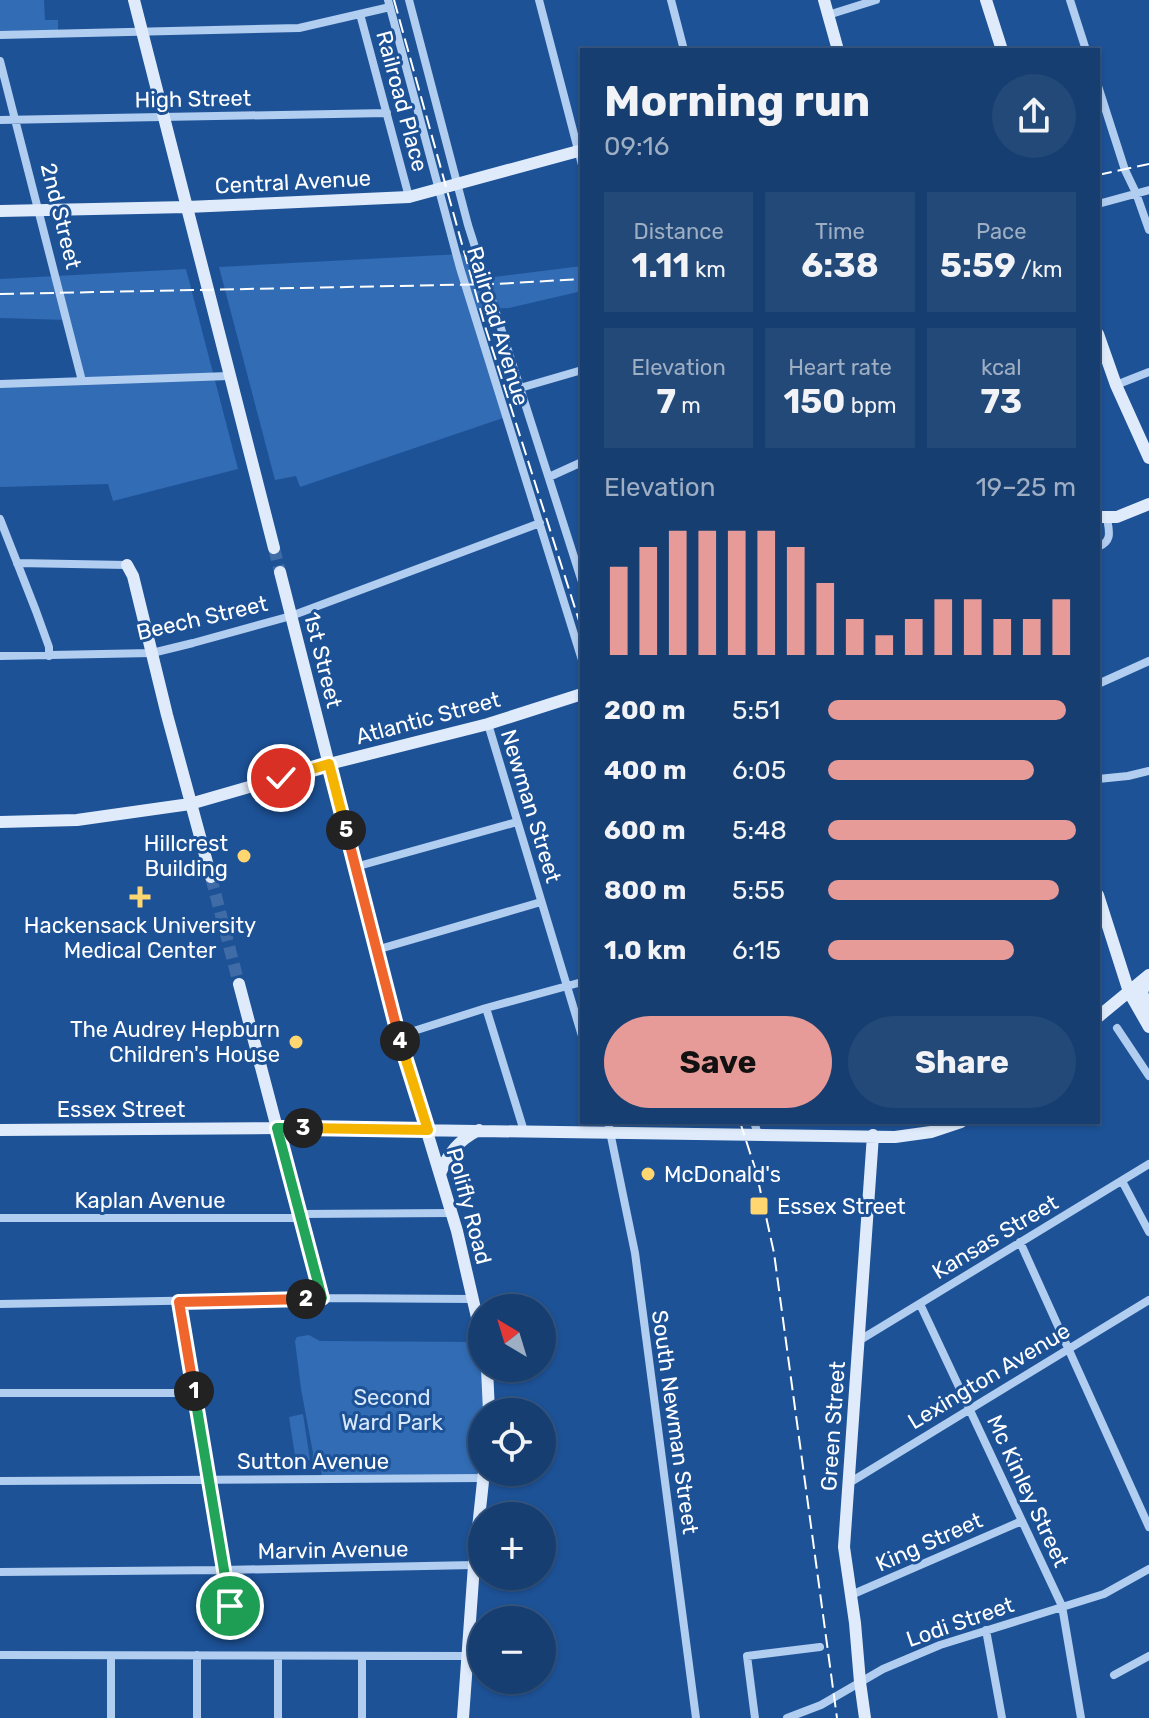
<!DOCTYPE html>
<html lang="en">
<head>
<meta charset="utf-8">
<style>
	:root { --surface:#163e71; --page:#234979; --text:#f1f3f6; --muted:#9eaec3; --line:#355784; --accent:#e69b98 }
	body { margin:0; font-family:Rubik,sans-serif; background:var(--page); color:var(--text); height:100vh; display:flex; flex-direction:column; font-size:30px; white-space:nowrap }
	* { box-sizing:border-box; margin:0 }
	p { font-size:26px; color:var(--muted) }
	.icon { flex:none; width:44px; height:44px; fill:none; stroke:currentColor; stroke-width:2; stroke-linecap:round; stroke-linejoin:round }
	.map { position:relative; flex:1; overflow:hidden }
	.panel { position:absolute; left:580px; top:48px; width:520px; height:1076px; display:flex; flex-direction:column; background:var(--surface); border-radius:0px; box-shadow:0 2px 6px #0004,0 0 0 2px var(--line) }
	.panel>* { flex:none }
	.needle { width:52px; rotate:322deg }
	.buttons { position:absolute; left:468px; top:1294px; display:grid; gap:16px }
	.buttons a { display:grid; place-items:center; width:88px; height:88px; border-radius:50%; background:var(--surface); box-shadow:0 2px 6px #0004,0 0 0 2px var(--line); font-size:40px }
	.pin { position:absolute; display:grid; place-items:center; width:68px; height:68px; color:#fff; margin:-34px; border:4px solid #fff; border-radius:50%; box-shadow:0 2px 8px #0007 }
	.km { position:absolute; width:40px; height:40px; margin:-20px; border-radius:50%; background:#222; color:#fff; font-size:22px; line-height:40px; text-align:center }
	.round { display:grid; place-items:center; flex:none; width:84px; height:84px; border-radius:42px; background:var(--page) }
	.head { display:flex; align-items:center; justify-content:space-between; height:136px; padding:0 24px }
	h1 { font-size:44px; font-weight:700; line-height:60px }
	.metrics { display:grid; grid-template-columns:repeat(3,1fr); gap:12px; height:136px; padding:8px 24px }
	.metrics div { display:grid; align-content:center; border-radius:0px; background:var(--page); text-align:center }
	.metrics b { font-size:34px; font-weight:700 }
	.metrics small { font-size:22px; font-weight:400 }
	.metrics p { font-size:22px }
	.chart { height:224px; padding:16px 24px }
	.chart p { display:flex; justify-content:space-between }
	.chart svg { width:100%; height:144px; margin-top:8px; stroke:var(--accent); stroke-width:6 }
	.action { display:flex; gap:16px; margin-top:auto; padding:16px 24px }
	.action a { flex:1; height:92px; border-radius:48px; background:var(--accent); color:#111; font-size:32px; font-weight:700; line-height:92px; text-align:center }
	.action a+a { background:var(--page); color:var(--text) }
	ul { padding:0 24px; list-style:none; font-size:26px }
	li { display:grid; grid-template-columns:128px 96px 1fr; align-items:center; height:60px }
	li i { height:20px; border-radius:10px; background:var(--accent) }
	.map>svg:first-child { display:block }
	.green { fill:#316cb4 }
	.lines { fill:none; stroke-linecap:round; stroke-linejoin:round }
	.secondary-tunnel { stroke:#3f6ca7; stroke-width:12; stroke-dasharray:12 6; stroke-linecap:butt }
	.street { stroke:#b1cdf0; stroke-width:8 }
	.secondary { stroke:#dfebfb; stroke-width:12 }
	.rail { stroke:#fff; stroke-width:2; stroke-dasharray:14 6; stroke-linecap:butt }
	.split-1-casing { stroke:#fff; stroke-width:16 }
	.split-2-casing { stroke:#fff; stroke-width:16 }
	.split-3-casing { stroke:#fff; stroke-width:16 }
	.split-4-casing { stroke:#fff; stroke-width:16 }
	.split-5-casing { stroke:#fff; stroke-width:16 }
	.split-6-casing { stroke:#fff; stroke-width:16 }
	.split-1 { stroke:#22a559; stroke-width:10 }
	.split-2 { stroke:#f0652b; stroke-width:10 }
	.split-3 { stroke:#22a559; stroke-width:10 }
	.split-4 { stroke:#f5b400; stroke-width:10 }
	.split-5 { stroke:#f0652b; stroke-width:10 }
	.split-6 { stroke:#f5b400; stroke-width:10 }
	.poi-dot { fill:#ffd670; stroke:#1d5297; stroke-width:3 }
	.labels { text-anchor:middle; dominant-baseline:central; stroke-width:6; stroke-linejoin:round; paint-order:stroke }
	.street-label { font-size:22px; fill:#fff; stroke:#1d5297 }
	.poi-label { font-size:22px; fill:#fff; stroke:#1d5297; text-anchor:end }
	.park-label { font-size:22px; fill:#d8e8fb; stroke:#1d5297 }
</style>
</head>
<body>
<div class="map">
<svg width="1149" height="1718" viewBox="0 0 1149 1718">
	<rect width="100%" height="100%" fill="#1d5297"/>
	<path class="green" d="M0 0H44L45 20H58V34L0 35Z
		M461 254 494 277 582 266V291L509 308 477 309 509 416 300 487 296 476 275 480 219 267Z
		M186 269 238 469 113 501 108 484 0 487V382L82 378 67 320 0 318V279Z
		M309 1335 320 1341 482 1342V1368L489 1412H482L483 1478 322 1479 321 1468H308L312 1465 313 1453 301 1389 295 1341 297 1337Z
		M303 1414 310 1460 296 1462 289 1417Z"/>
	<g class="lines">
		<path class="secondary-tunnel" d="M274 548 280 572
			M211 877 239 984"/>
		<path class="street" d="M388 0 460 268 582 660
			M409 0 468 225 582 582
			M539 0 582 165
			M671 0 684 50
			M1070 0 1086 50
			M360 14 409 197
			M828 15 876 0
			M0 35 299 28 390 7
			M0 61 82 381
			M1098 86 1125 170 1136 193 1149 230
			M0 120 387 113
			M1098 204 1149 190
			M0 384 229 376
			M1116 385 1149 372
			M520 388 582 370
			M549 477 582 462
			M0 519 36 611 49 647V656
			M1098 547C1113 541 1109 531 1107 518
			M17 563 127 565
			M0 656 152 653 193 643 291 616 540 523
			M1098 684 1149 661
			M488 724 582 1036
			M1098 779 1128 776 1149 771
			M355 867 517 822
			M376 950 541 902
			M486 1008 524 1131
			M1117 1028 1149 1076
			M398 1036 486 1008 582 982
			M608 1122 635 1253 696 1718
			M754 1122 758 1134
			M277 1128 322 1298
			M1122 1181 1149 1232
			M299 1214 451 1213
			M0 1218H300
			M1020 1242 1149 1527
			M179 1302 230 1606
			M0 1304 322 1298 472 1299
			M920 1304 1062 1606 1081 1718
			M860 1340 1149 1164
			M0 1393H194
			M0 1481 483 1478
			M849 1483 1149 1300
			M0 1572 224 1570 474 1565
			M851 1595 1022 1521
			M986 1630 1002 1718
			M0 1655 467 1656
			M111 1657V1718
			M278 1657V1718
			M1114 1675 1149 1656
			M197 1718V1655
			M362 1718V1657
			M755 1718 747 1656 820 1647
			M787 1718 821 1705 883 1669 940 1645 1104 1594 1149 1569"/>
		<path class="secondary" d="M134 0 274 548
			M824 0 838 50
			M986 0 1002 50
			M0 211 187 207 409 197 582 150
			M1098 334 1116 385 1149 458
			M1098 517H1117L1149 504
			M127 565 133 576 167 715 211 877
			M280 572 398 1036 457 1231 482 1339
			M0 822 77 820 190 804 329 764 488 724 582 694
			M1098 895 1129 992 1149 1027
			M1148 977 1142 992 1149 1016
			M239 984 277 1128
			M1098 1017 1149 975
			M0 1130 277 1128 895 1137 931 1132 961 1122
			M440 1174C448 1153 459 1140 479 1130
			M487 1368 489 1412
			M463 1718 474 1565 484 1472
			M865 1718 860 1682 855 1623 844 1547 873 1135"/>
		<path class="rail" d="M394 0 484 323 582 630
			M1098 175 1149 164
			M0 294 495 284 582 279
			M740 1122 756 1171 774 1253 837 1718"/>
	</g>
	<g class="lines">
		<g class="split-1-casing">
			<path id="split-1" d="M194 1391 230 1606"/>
		</g>
		<g class="split-2-casing">
			<path id="split-2" d="M194 1391 179 1302 306 1299"/>
		</g>
		<g class="split-3-casing">
			<path id="split-3" d="M303 1128H277L322 1298 306 1299"/>
		</g>
		<g class="split-4-casing">
			<path id="split-4" d="M303 1128 428 1130 400 1041"/>
		</g>
		<g class="split-5-casing">
			<path id="split-5" d="M346 830 400 1041"/>
		</g>
		<g class="split-6-casing">
			<path id="split-6" d="M281 778 329 764 346 830"/>
		</g>
		<use href="#split-1" class="split-1"/>
		<use href="#split-2" class="split-2"/>
		<use href="#split-3" class="split-3"/>
		<use href="#split-4" class="split-4"/>
		<use href="#split-5" class="split-5"/>
		<use href="#split-6" class="split-6"/>
	</g>
	<g class="poi-dot">
		<circle cx="244" cy="856" r="8"/>
		<path d="M136 885h8v8h8v8h-8v8h-8v-8h-8v-8h8z"/>
		<circle cx="296" cy="1042" r="8"/>
		<circle cx="648" cy="1174" r="8"/>
		<rect x="749" y="1196" width="20" height="20" rx="4"/>
	</g>
	<g class="labels">
		<g class="street-label">
			<text transform="translate(193 99) rotate(-1)">High Street</text>
			<text transform="translate(402 101) rotate(75)">Railroad Place</text>
			<text transform="translate(293 182) rotate(-3)">Central Avenue</text>
			<text transform="translate(61 216) rotate(76)">2nd Street</text>
			<text transform="translate(498 326) rotate(73)">Railroad Avenue</text>
			<text transform="translate(202 618) rotate(-13)">Beech Street</text>
			<text transform="translate(323 660) rotate(76)">1st Street</text>
			<text transform="translate(428 718) rotate(-15)">Atlantic Street</text>
			<text transform="translate(531 806) rotate(73)">Newman Street</text>
			<text x="121" y="1109">Essex Street</text>
			<text x="150" y="1200">Kaplan Avenue</text>
			<text transform="translate(469 1206) rotate(75)">Polifly Road</text>
			<text transform="translate(995 1237) rotate(-31)">Kansas Street</text>
			<text transform="translate(989 1376) rotate(-31)">Lexington Avenue</text>
			<text transform="translate(675 1422) rotate(82)">South Newman Street</text>
			<text transform="translate(833 1426) rotate(-86)">Green Street</text>
			<text x="313" y="1461">Sutton Avenue</text>
			<text transform="translate(1028 1491) rotate(65)">Mc Kinley Street</text>
			<text transform="translate(929 1542) rotate(-24)">King Street</text>
			<text transform="translate(333 1550) rotate(-1)">Marvin Avenue</text>
			<text transform="translate(960 1622) rotate(-19)">Lodi Street</text>
		</g>
		<g class="poi-label">
			<text x="228" y="843">Hillcrest<tspan x="228" dy="25">Building</tspan></text>
			<text x="140" y="925" text-anchor="middle">Hackensack University<tspan x="140" dy="25">Medical Center</tspan></text>
			<text x="280" y="1029">The Audrey Hepburn<tspan x="280" dy="25">Children's House</tspan></text>
			<text x="664" y="1174" text-anchor="start">McDonald's</text>
			<text x="777" y="1206" text-anchor="start">Essex Street</text>
		</g>
		<g class="park-label">
			<text x="392" y="1397">Second<tspan x="392" dy="25">Ward Park</tspan></text>
		</g>
	</g>
</svg>
<div class="buttons">
<a><svg class="needle" viewBox="-14 -14 28 28"><path d="M0-13l5 13h-10z" fill="#e53935"/><path d="M0 13l5-13h-10z" fill="#9eaec3"/></svg></a>
<a><svg class="icon" aria-label="locate" viewBox="0 0 24 24"><circle cx="12" cy="12" r="6"/><path d="M12 2v4M12 18v4M2 12h4M18 12h4"/></svg></a>
<a>+</a>
<a>−</a>
</div>
<div class="pin" style="left:230px;top:1606px;background:#1e9e55"><svg class="icon" aria-label="arrive" viewBox="0 0 24 24"><path d="M6 21V4h12l-3 4 3 4H6"/></svg></div>
<div class="pin" style="left:281px;top:778px;background:#d93025"><svg class="icon" aria-label="check" viewBox="0 0 24 24"><path d="M5 12l5 5 9-10"/></svg></div>
<b class="km" style="left:194px;top:1391px">1</b>
<b class="km" style="left:306px;top:1299px">2</b>
<b class="km" style="left:303px;top:1128px">3</b>
<b class="km" style="left:400px;top:1041px">4</b>
<b class="km" style="left:346px;top:830px">5</b>
<section class="panel">
<div class="head"><div><h1>Morning run</h1><p>09:16</p></div><a class="round"><svg class="icon" aria-label="share" viewBox="0 0 24 24"><path d="M12 15V3M7 8l5-5 5 5M5 13v7h14v-7"/></svg></a></div>
<div class="metrics">
<div><p>Distance</p><b>1.11<small> km</small></b></div>
<div><p>Time</p><b>6:38</b></div>
<div><p>Pace</p><b>5:59<small> /km</small></b></div>
</div>
<div class="metrics">
<div><p>Elevation</p><b>7<small> m</small></b></div>
<div><p>Heart rate</p><b>150<small> bpm</small></b></div>
<div><p>kcal</p><b>73</b></div>
</div>
<div class="chart"><p><span>Elevation</span>19–25 m</p>
<svg viewBox="0 0 160 44" preserveAspectRatio="none"><path d="M5 44V17M15 44V11M25 44V6M35 44V6M45 44V6M55 44V6M65 44V11M75 44V22M85 44V33M95 44V38M105 44V33M115 44V27M125 44V27M135 44V33M145 44V33M155 44V27"/></svg>
</div>
<ul>
<li><b>200 m</b>5:51<i style="width:96%"></i></li>
<li><b>400 m</b>6:05<i style="width:83%"></i></li>
<li><b>600 m</b>5:48<i style="width:100%"></i></li>
<li><b>800 m</b>5:55<i style="width:93%"></i></li>
<li><b>1.0 km</b>6:15<i style="width:75%"></i></li>
</ul>
<div class="action"><a>Save</a><a>Share</a></div>
</section>
</div>
</body>
</html>
